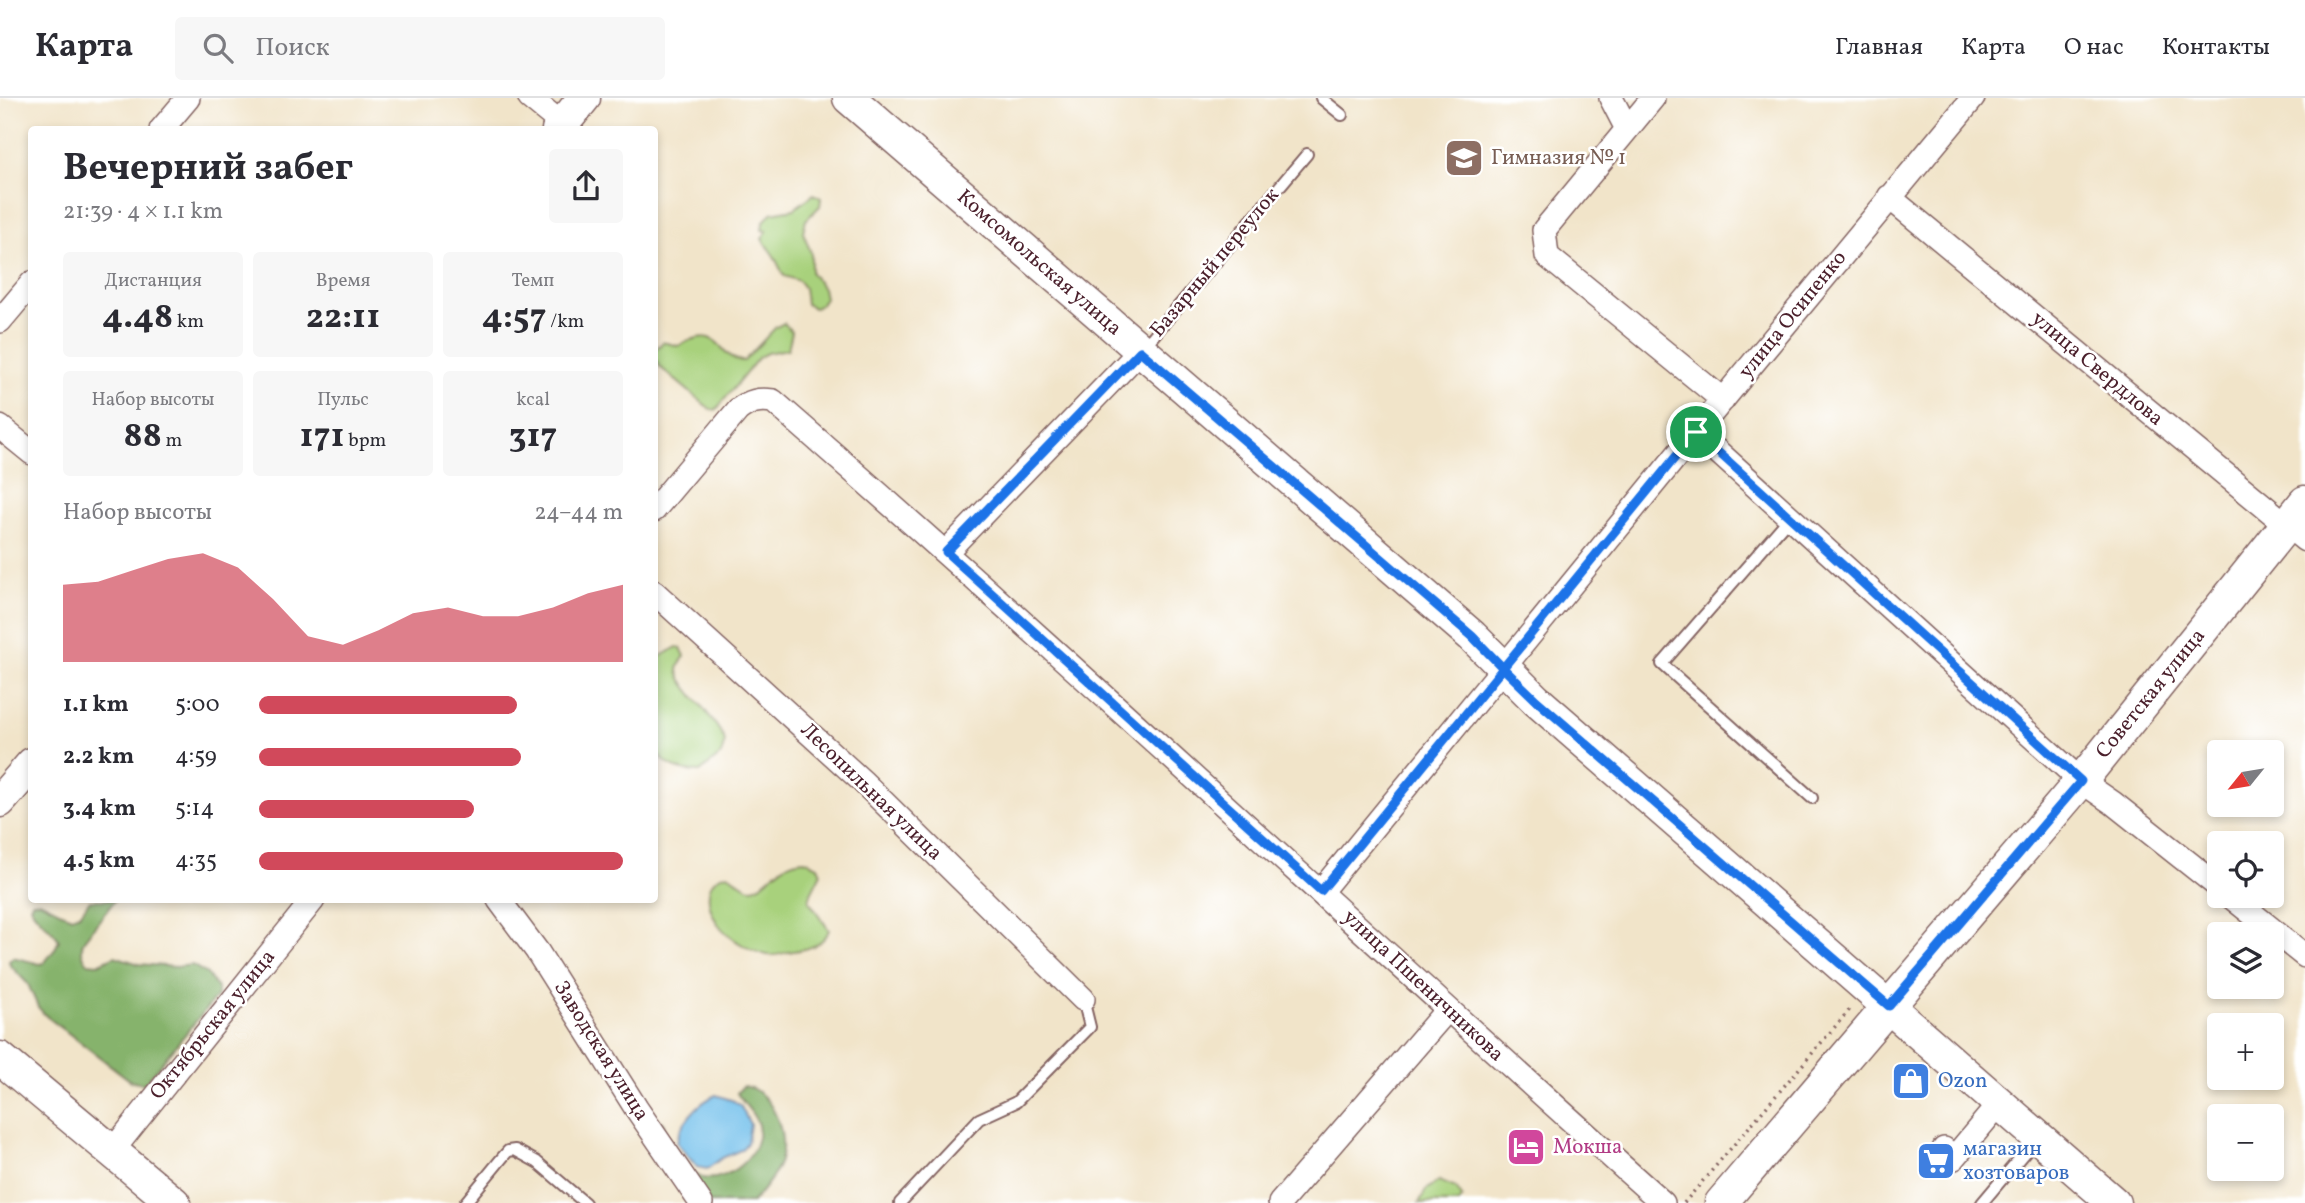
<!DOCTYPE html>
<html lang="ru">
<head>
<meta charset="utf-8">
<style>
	:root { --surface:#fff; --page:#f7f7f7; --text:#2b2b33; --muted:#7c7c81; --line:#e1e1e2; --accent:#d1495b }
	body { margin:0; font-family:Vollkorn,serif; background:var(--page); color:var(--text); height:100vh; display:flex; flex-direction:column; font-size:26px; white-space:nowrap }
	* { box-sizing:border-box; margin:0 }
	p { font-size:23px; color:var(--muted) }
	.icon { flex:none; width:38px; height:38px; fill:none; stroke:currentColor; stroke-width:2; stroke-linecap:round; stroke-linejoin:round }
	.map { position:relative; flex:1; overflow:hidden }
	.drawer { position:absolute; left:28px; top:28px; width:630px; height:777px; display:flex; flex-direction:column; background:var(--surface); border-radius:7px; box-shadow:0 4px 10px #0003 }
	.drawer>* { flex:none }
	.needle { width:46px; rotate:240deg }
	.fabs { position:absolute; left:2207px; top:642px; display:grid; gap:14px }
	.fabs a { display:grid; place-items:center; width:77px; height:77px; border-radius:7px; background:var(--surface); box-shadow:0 4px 10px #0003; font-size:35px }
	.pin { position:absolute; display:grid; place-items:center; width:60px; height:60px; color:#fff; margin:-30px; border:4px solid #fff; border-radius:50%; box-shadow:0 2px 7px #0007 }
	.round { display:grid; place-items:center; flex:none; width:74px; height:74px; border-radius:7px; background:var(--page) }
	.summary { display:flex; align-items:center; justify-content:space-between; height:119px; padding:0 35px }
	h1 { font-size:38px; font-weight:700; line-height:52px }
	.metrics { display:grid; grid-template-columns:repeat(3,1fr); gap:10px; height:119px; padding:7px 35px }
	.metrics div { display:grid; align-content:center; border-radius:7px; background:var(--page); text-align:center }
	.metrics b { font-size:35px; font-weight:700 }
	.metrics small { font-size:19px; font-weight:400 }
	.metrics p { font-size:19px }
	.chart { height:196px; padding:14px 35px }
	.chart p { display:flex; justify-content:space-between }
	.chart svg { width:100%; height:126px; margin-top:7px; fill:var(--accent); opacity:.7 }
	ul { padding:0 35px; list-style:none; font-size:23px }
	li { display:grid; grid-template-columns:112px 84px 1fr; align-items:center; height:52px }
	li i { height:18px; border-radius:9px; background:var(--accent) }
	header { display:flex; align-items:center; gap:42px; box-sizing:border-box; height:98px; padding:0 35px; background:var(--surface); border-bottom:2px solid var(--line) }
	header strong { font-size:33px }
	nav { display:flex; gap:38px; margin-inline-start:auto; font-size:24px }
	.search { width:490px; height:63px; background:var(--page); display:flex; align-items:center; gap:18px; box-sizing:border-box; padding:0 24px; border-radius:7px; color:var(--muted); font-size:26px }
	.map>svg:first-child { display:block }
	.green { fill:#a8d17c; stroke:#797854; stroke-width:2 }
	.forest { fill:#86b36c; stroke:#68694c; stroke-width:2 }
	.water { fill:#71bfeb; stroke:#5e6f8b; stroke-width:2 }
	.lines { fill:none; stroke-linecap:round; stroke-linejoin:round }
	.lane-casing { stroke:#846462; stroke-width:14 }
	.street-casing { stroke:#846462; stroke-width:26 }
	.secondary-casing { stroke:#846462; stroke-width:35 }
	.path { stroke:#846462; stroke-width:3.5; stroke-dasharray:2 5; stroke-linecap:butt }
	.lane { stroke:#fff; stroke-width:10 }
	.street { stroke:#fff; stroke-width:23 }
	.secondary { stroke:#fff; stroke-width:32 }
	.route-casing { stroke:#fff; stroke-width:14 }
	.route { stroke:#1a73e8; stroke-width:9 }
	.labels { text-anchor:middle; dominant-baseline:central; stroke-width:5; stroke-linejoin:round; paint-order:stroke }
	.education-label { font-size:21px; fill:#785e54; stroke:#fff; text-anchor:start }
	.street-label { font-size:21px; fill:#4a1f2b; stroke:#fff }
	.shop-label { font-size:21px; fill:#366cbe; stroke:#fff; text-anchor:start }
	.hotel-label { font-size:21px; fill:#b23c85; stroke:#fff; text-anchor:start }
</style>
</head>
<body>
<header>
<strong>Карта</strong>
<div class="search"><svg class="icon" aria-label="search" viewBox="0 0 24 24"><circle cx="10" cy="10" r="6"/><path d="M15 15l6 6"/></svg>Поиск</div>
<nav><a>Главная</a><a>Карта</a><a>О нас</a><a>Контакты</a></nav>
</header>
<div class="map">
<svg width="2305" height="1105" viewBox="0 0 2305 1105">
	<rect width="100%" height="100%" fill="#fff"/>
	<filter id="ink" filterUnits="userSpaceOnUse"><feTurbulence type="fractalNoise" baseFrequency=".0143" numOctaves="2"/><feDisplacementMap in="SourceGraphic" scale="14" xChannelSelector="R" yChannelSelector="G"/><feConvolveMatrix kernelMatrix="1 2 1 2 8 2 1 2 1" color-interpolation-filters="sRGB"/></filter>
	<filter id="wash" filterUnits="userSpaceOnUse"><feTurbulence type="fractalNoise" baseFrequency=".00686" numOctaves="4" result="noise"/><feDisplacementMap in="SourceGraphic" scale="28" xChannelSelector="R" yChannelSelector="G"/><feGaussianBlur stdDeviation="1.57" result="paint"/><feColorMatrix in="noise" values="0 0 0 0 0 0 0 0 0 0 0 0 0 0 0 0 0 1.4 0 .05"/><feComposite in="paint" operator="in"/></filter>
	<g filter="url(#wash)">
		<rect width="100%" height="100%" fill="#f1e4c9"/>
		<path class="green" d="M814 96 821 100 820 108 806 122 803 134 811 155V175L823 190 825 200 821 206 814 210 806 206 804 190 799 183 784 178 774 158 762 141 767 133 762 132 763 125 771 115 794 111Z
			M784 225 792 234 788 251 767 255 759 259 716 312 710 311 660 269 655 261V252L663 244 678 248C724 222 716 262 744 263L776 229Z
			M677 549 681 550 685 558C682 562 678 567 678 573 680 587 718 623 725 643L721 657 700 674C681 674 666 669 655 652V558L659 559Z
			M805 762 818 768 821 775 811 795 809 803 829 832C823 847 809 851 794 853 785 854 776 859 767 857 753 854 735 844 724 833 708 818 698 781 728 776 735 780 744 790 752 790 767 789 776 763 805 762Z
			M1439 1083 1456 1090 1462 1099 1458 1105H1419L1426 1092Z"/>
		<path class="forest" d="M90 802H115L84 842C80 851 81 858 88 865L98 866 115 858 139 866 176 869 192 867 207 876 217 890V898L144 986 131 983 46 918 38 909 28 886 10 867 9 863 13 859 40 866 44 865 55 851 59 842C51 829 37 822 30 808L32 804 40 803 71 819 80 816Z
			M743 988C771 991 787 1034 781 1058 778 1075 763 1092 752 1105H699L655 1019 663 1025C665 1028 664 1032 666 1035 669 1045 694 1079 703 1080 729 1085 764 1054 758 1027 755 1015 743 1006 737 995Z"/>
		<path class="water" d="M716 997 734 1003 741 1009 750 1026 747 1045 741 1052 722 1060 707 1071 697 1069 677 1045C679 1026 699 1004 716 997Z"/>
	</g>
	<g filter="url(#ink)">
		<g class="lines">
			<g class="lane-casing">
				<path id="lane" d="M1321 0 1342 17
					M1144 249 1307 56
					M1790 419 1662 566 1812 700
					M465 1105 502 1060 508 1053 515 1052 537 1064 585 1105
					M900 1105 979 1021 1016 1004 1090 929 1083 901
					M1982 1105 2035 1042"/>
			</g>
			<g class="street-casing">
				<path id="street" d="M530 0 562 26
					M1611 0 1627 31
					M1653 0 1544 132 1547 158 1723 302
					M161 32 188 0
					M1889 99 2305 442
					M0 223 32 185
					M0 329 32 355
					M1696 334 2081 683 2113 705 2219 789
					M654 412 738 312C750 303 758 301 773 303 1074 565 1365 839 1663 1105
					M946 454 1140 253
					M654 494 862 683 1083 901
					M1321 793 1696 334 1973 0
					M2230 798 2305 858
					M499 802 537 853 636 1010 701 1105
					M113 1052 313 802
					M1942 1056 1944 1051 1954 1060 1999 1006
					M1280 1105 1447 912"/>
			</g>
			<g class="secondary-casing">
				<path id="secondary" d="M849 0 1472 538 1536 602 2114 1105
					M558 32 584 0
					M0 703 32 666
					M0 960 174 1105
					M1721 1105 2081 683 2305 404"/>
			</g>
			<path class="path" d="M1684 1105 1851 910"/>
			<use href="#lane" class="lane"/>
			<use href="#street" class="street"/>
			<use href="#secondary" class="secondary"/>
		</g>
	</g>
	<g class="lines" filter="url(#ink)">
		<g class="route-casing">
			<path id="route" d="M1696 334 1503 570 1472 538 1140 253 946 454 1321 793 1503 570 1536 602 1889 908 2081 683 1696 334"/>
		</g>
		<use href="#route" class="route"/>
	</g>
	<defs>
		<g id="school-square" transform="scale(2.0125)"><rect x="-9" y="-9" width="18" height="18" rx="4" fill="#8d6e63" stroke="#fff"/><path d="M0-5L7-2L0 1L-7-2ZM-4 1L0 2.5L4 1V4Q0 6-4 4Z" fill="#fff"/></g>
		<g id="shop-square" transform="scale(2.0125)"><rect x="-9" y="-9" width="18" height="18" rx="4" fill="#3f7fe0" stroke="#fff"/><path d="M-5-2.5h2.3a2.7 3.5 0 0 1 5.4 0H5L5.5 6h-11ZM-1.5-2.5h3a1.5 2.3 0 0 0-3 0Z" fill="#fff"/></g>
		<g id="hotel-square" transform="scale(2.0125)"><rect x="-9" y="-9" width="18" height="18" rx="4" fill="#d1479c" stroke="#fff"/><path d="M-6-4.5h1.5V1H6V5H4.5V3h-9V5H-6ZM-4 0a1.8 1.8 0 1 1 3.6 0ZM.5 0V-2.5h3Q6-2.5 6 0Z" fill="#fff"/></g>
		<g id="supermarket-square" transform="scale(2.0125)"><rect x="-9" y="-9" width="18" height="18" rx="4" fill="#3f7fe0" stroke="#fff"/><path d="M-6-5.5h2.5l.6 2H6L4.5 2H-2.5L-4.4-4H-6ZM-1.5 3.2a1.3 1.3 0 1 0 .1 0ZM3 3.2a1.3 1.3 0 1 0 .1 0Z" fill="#fff"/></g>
	</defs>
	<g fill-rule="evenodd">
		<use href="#school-square" x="1464" y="60"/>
		<use href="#shop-square" x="1911" y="983"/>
		<use href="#hotel-square" x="1526" y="1049"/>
		<use href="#supermarket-square" x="1936" y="1063"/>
	</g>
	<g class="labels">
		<g class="education-label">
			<text x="1491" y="60">Гимназия № 1</text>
		</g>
		<g class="street-label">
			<text transform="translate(1039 165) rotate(41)">Комсомольская улица</text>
			<text transform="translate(1215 165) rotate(-50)">Базарный переулок</text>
			<text transform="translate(1793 217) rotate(-51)">улица Осипенко</text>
			<text transform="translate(2097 271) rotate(40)">улица Свердлова</text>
			<text transform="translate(2151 596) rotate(-51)">Советская улица</text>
			<text transform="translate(871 694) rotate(44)">Лесопильная улица</text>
			<text transform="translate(1423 888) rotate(43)">улица Пшеничникова</text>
			<text transform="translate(213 927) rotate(-51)">Октябрьская улица</text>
			<text transform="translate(601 953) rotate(58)">Заводская улица</text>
		</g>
		<g class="shop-label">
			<text x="1938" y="983">Ozon</text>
			<text x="1963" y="1051">магазин<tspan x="1963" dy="24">хозтоваров</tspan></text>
		</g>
		<g class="hotel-label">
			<text x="1553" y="1049">Мокша</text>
		</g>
	</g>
</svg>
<div class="fabs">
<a><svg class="needle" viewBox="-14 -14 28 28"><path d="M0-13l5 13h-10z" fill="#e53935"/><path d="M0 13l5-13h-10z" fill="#7c7c81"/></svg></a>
<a><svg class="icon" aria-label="locate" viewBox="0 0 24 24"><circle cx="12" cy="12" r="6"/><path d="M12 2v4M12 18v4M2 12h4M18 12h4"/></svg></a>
<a><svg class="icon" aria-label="layers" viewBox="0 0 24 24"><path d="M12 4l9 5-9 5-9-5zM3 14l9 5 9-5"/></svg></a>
<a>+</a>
<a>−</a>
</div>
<div class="pin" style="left:1696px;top:334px;background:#1e9e55"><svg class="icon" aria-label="arrive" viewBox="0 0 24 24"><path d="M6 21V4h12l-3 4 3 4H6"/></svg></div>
<section class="drawer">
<div class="summary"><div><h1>Вечерний забег</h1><p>21:39 · 4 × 1.1 km</p></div><a class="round"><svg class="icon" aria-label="share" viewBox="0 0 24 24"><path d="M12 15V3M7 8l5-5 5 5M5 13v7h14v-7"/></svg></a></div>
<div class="metrics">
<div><p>Дистанция</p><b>4.48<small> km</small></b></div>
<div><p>Время</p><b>22:11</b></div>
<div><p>Темп</p><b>4:57<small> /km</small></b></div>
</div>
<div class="metrics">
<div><p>Набор высоты</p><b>88<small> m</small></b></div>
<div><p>Пульс</p><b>171<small> bpm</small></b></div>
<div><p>kcal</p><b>317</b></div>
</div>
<div class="chart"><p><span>Набор высоты</span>24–44 m</p>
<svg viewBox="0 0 160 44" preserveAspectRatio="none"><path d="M0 44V17L10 16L20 12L30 8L40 6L50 11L60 22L70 35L80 38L90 33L100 27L110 25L120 28L130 28L140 25L150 20L160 17V44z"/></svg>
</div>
<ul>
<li><b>1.1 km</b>5:00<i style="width:71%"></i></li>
<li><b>2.2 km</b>4:59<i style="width:72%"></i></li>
<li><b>3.4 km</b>5:14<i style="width:59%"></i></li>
<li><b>4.5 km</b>4:35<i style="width:100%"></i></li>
</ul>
</section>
</div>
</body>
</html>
